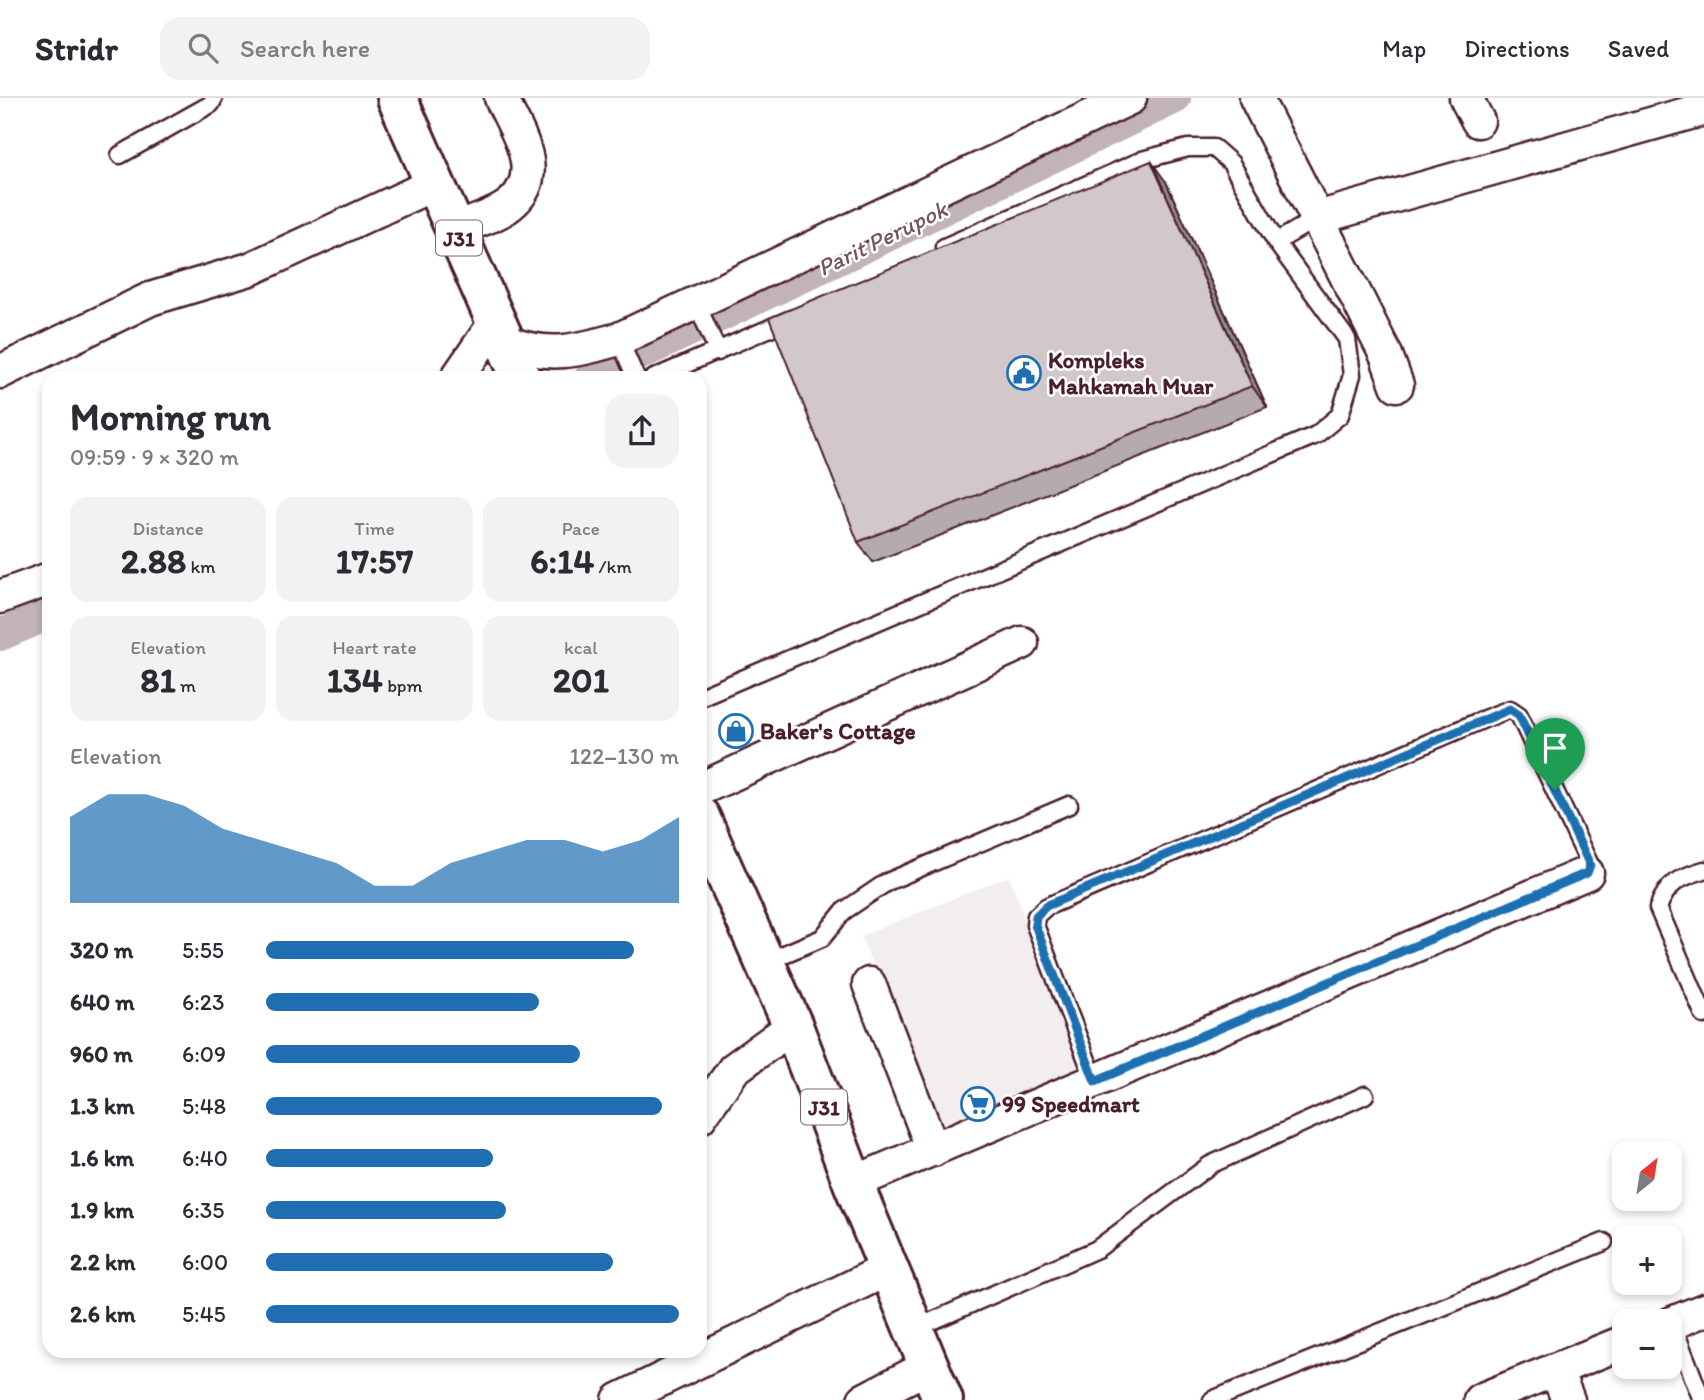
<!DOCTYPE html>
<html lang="en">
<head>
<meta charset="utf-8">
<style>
	:root { --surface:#fff; --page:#f2f2f3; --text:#2b2b33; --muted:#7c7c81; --line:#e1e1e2; --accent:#1f6fb2 }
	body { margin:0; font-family:Itim,sans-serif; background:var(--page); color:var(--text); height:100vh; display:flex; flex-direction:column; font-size:26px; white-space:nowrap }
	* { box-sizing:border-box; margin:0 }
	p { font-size:23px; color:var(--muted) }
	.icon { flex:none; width:38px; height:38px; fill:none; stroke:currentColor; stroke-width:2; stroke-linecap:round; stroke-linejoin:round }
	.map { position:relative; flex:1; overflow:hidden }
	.drawer { position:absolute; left:42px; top:273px; width:665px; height:987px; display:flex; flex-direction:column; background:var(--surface); border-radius:21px; box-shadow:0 4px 10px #0003 }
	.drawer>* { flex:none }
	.needle { width:46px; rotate:30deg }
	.fabs { position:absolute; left:1612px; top:1043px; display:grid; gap:14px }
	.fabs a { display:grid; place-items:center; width:70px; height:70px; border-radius:14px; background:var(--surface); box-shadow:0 4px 10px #0003; font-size:35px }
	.pin { position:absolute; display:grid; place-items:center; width:60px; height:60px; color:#fff; margin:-72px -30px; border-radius:50% 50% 50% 0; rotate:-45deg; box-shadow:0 0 7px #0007 }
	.pin .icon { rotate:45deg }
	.round { display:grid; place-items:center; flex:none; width:74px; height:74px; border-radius:21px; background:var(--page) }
	.head { display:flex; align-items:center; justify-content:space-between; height:119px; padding:0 28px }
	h1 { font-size:38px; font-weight:700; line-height:52px }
	.metrics { display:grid; grid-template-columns:repeat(3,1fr); gap:10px; height:119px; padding:7px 28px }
	.metrics div { display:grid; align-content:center; border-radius:18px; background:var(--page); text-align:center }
	.metrics b { font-size:35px; font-weight:700 }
	.metrics small { font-size:19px; font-weight:400 }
	.metrics p { font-size:19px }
	.chart { height:196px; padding:14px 28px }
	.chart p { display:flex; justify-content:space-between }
	.chart svg { width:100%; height:126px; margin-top:7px; fill:var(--accent); opacity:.7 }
	ul { padding:0 28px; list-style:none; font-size:23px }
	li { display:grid; grid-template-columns:112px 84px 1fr; align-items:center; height:52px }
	li i { height:18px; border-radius:9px; background:var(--accent) }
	header { display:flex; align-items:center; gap:42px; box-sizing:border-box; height:98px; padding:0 35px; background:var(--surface); border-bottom:2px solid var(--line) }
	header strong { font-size:33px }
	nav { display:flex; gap:38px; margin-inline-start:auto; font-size:24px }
	.search { width:490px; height:63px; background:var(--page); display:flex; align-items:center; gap:18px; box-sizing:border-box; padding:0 24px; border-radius:21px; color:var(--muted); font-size:26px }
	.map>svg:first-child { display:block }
	.built { fill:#f2eeef }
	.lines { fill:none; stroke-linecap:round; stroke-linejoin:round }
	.canal { stroke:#c1b3b6; stroke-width:32 }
	.lane-casing { stroke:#4a1f2b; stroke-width:21 }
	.street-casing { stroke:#4a1f2b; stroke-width:37 }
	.primary-casing { stroke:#4a1f2b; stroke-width:44 }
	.lane { stroke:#fff; stroke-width:16 }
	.street { stroke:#fff; stroke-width:32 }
	.primary { stroke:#fff; stroke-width:38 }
	.wall { fill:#b5abaf; stroke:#4a1f2b; stroke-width:2 }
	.shaded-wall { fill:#938b8e; stroke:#4a1f2b; stroke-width:2 }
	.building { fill:#d2c7cb; stroke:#4a1f2b; stroke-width:2 }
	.route-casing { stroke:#fff; stroke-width:14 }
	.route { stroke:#1f6fb2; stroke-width:9 }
	.labels { text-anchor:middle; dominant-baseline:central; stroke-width:5; stroke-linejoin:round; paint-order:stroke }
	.shield { fill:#fff; stroke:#80626b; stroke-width:2 }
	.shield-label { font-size:21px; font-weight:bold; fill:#4a1f2b }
	.poi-label { font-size:23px; font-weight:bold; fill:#4a1f2b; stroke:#fff; text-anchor:start }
	.water-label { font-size:24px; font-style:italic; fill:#74535c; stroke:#fff }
</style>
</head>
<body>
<header>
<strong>Stridr</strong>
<div class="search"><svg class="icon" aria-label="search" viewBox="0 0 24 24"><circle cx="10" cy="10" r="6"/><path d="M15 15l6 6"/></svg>Search here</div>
<nav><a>Map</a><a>Directions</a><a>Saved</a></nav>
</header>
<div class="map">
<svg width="1704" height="1302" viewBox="0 0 1704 1302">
	<rect width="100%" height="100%" fill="#fff"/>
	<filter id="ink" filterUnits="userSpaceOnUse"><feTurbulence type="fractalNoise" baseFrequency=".0143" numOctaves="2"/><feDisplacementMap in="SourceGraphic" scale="14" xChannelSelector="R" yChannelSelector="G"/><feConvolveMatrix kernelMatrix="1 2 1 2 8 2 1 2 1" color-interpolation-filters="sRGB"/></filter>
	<g filter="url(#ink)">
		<path class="built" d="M1009 778 1084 977 940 1038 861 838Z"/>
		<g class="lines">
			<path class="canal" d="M590 280 1175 0
				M0 537 49 516"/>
			<g class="lane-casing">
				<path id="lane" d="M120 57 211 6 214 0
					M944 149 1142 62 1188 50H1214L1231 65 1276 144
					M696 204 718 254
					M619 241 636 280
					M654 280 791 221
					M700 599 1316 337 1340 317 1352 277 1347 241 1276 144 1317 120
					M1704 772C1680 779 1667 785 1658 810L1704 917
					M765 864 822 840 844 813 887 784 1069 707
					M1095 983 1035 827 1036 818 1046 809 1484 621 1510 611 1519 617 1590 767 1587 775
					M1672 1225 1702 1302
					M914 1231 1097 1151 1210 1067 1365 997
					M1212 1302 1604 1144"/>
			</g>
			<g class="street-casing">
				<path id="street" d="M1256 0 1317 120 1704 11
					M1466 0 1478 23
					M1317 120 1386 257 1397 287
					M455 132C472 124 500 117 513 104 546 74 515 31 501 0
					M508 245C551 260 576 253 619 241L1130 0
					M0 274 150 201 250 171 434 86
					M457 280 497 222
					M0 499 49 481
					M700 691 1022 545
					M869 886 933 1052
					M700 1019 734 971 793 928
					M853 1085 1587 775
					M1670 1226 1704 1212
					M1556 1272 1568 1302
					M619 1302 888 1171
					M864 1302 929 1268
					M1480 1302 1624 1244"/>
			</g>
			<g class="primary-casing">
				<path id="primary" d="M397 0 521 280
					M700 719 793 928 853 1085 943 1302"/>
			</g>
			<use href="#lane" class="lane"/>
			<use href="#street" class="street"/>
			<use href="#primary" class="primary"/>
		</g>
		<path class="wall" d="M1166 84 1267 309 873 464 858 444Z"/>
		<path class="shaded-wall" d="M1151 63 1166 84 1267 309 1252 288Z"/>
		<path class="building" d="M1151 63 1252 288 858 444 769 220Z"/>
	</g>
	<g class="lines" filter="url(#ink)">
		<g class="route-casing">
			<path id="route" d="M1510 611 1519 617 1590 767 1587 775 1095 983 1035 827 1036 818 1046 808Z"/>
		</g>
		<use href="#route" class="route"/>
	</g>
	<defs>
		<g id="civic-ring" transform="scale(1.75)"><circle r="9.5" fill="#fff" stroke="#1f6fb2" stroke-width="1.5"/><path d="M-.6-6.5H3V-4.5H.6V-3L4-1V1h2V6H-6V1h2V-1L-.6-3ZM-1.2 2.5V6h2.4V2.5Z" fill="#1f6fb2"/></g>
		<g id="shop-ring" transform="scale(1.75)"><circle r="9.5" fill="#fff" stroke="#1f6fb2" stroke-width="1.5"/><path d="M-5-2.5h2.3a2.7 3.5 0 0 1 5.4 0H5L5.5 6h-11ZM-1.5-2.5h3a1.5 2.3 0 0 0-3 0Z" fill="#1f6fb2"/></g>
		<g id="supermarket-ring" transform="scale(1.75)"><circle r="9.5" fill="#fff" stroke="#1f6fb2" stroke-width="1.5"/><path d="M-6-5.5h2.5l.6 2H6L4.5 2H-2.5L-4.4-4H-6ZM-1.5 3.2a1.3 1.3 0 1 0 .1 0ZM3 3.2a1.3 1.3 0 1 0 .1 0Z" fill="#1f6fb2"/></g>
	</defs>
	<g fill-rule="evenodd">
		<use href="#civic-ring" x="1024" y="275"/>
		<use href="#shop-ring" x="736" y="633"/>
		<use href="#supermarket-ring" x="978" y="1006"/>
	</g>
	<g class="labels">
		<g class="shield">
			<rect x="436" y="122.5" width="46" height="35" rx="5"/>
			<rect x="801" y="991.5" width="46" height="35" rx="5"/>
		</g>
		<g class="shield-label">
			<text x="459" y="140">J31</text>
			<text x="824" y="1009">J31</text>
		</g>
		<g class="poi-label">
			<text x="1048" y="262">Kompleks<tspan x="1048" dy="26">Mahkamah Muar</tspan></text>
			<text x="760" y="633">Baker's Cottage</text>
			<text x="1002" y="1006">99 Speedmart</text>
		</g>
		<g class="water-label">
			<text transform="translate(882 140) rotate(-26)">Parit Perupok</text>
		</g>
	</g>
</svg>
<div class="fabs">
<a><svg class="needle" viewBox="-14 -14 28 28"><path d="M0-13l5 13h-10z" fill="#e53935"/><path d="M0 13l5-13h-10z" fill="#7c7c81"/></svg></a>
<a>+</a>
<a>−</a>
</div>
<div class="pin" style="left:1555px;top:692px;background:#1e9e55"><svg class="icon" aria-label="arrive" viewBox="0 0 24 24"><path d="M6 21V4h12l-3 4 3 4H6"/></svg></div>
<section class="drawer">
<div class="head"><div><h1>Morning run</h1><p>09:59 · 9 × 320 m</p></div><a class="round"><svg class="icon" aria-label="share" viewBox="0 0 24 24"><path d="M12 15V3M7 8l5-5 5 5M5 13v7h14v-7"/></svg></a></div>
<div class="metrics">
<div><p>Distance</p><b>2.88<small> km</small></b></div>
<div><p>Time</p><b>17:57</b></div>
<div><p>Pace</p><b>6:14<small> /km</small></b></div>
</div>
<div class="metrics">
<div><p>Elevation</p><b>81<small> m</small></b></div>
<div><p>Heart rate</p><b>134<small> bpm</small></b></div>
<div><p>kcal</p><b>201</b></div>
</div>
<div class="chart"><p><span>Elevation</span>122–130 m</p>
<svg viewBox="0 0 160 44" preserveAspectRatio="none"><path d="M0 44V14L10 6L20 6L30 10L40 18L50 22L60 26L70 30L80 38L90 38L100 30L110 26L120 22L130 22L140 26L150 22L160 14V44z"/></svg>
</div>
<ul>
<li><b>320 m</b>5:55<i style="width:89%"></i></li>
<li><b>640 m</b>6:23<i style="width:66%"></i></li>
<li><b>960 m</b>6:09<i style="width:76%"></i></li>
<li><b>1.3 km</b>5:48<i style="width:96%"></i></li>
<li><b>1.6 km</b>6:40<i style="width:55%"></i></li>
<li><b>1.9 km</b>6:35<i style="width:58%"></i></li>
<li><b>2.2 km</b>6:00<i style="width:84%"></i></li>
<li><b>2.6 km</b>5:45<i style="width:100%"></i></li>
</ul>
</section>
</div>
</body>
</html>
